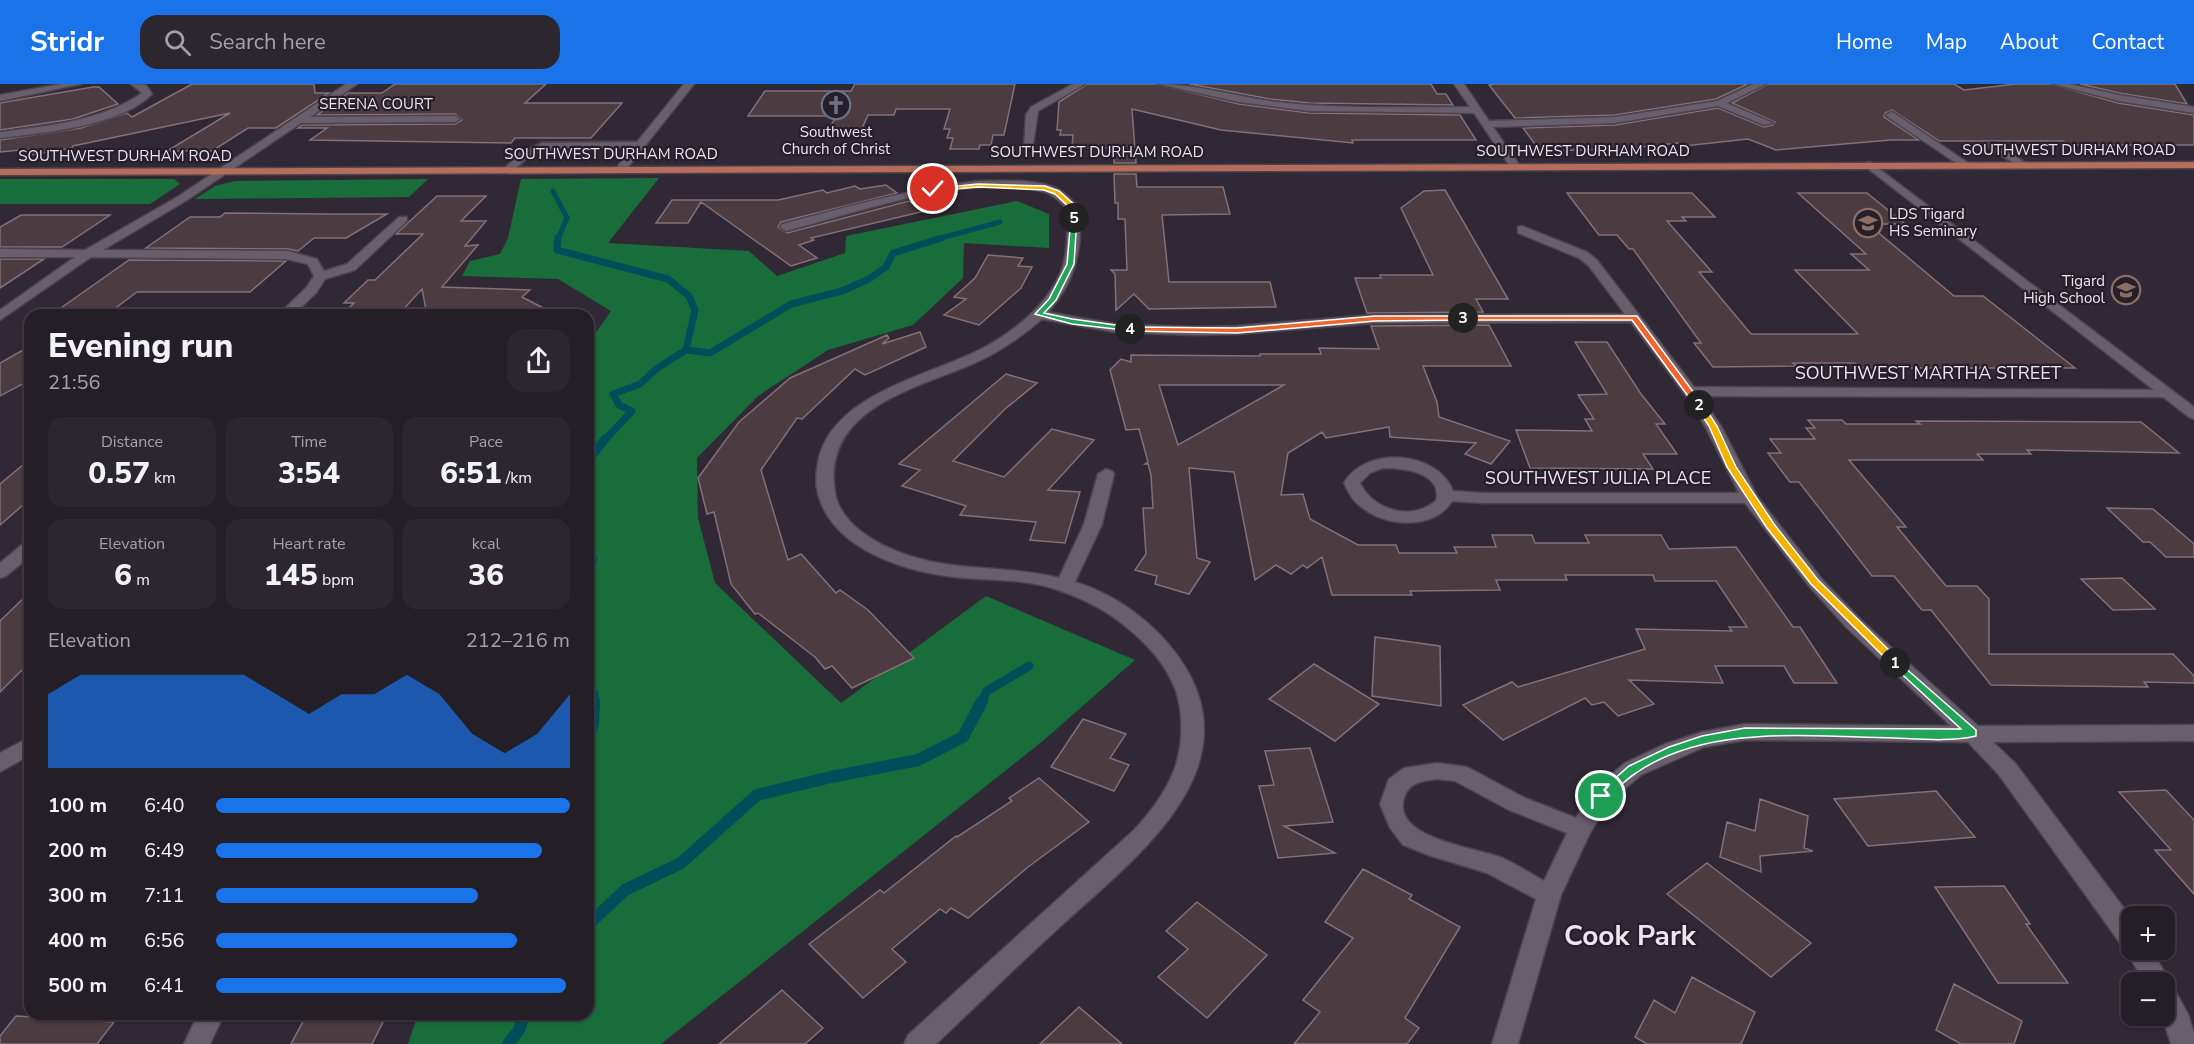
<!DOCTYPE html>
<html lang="en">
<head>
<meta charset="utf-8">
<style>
	:root { --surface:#241e27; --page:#2c272f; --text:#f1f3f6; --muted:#a3a2a7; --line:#413c44; --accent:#1a73e8 }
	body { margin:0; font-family:"Nunito Sans",sans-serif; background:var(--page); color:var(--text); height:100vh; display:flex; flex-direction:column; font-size:22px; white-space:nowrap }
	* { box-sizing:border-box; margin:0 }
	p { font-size:20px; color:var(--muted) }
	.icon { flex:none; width:33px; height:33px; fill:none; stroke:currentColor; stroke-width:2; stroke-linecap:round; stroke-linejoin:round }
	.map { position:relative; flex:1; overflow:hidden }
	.details { position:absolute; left:24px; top:225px; width:570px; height:711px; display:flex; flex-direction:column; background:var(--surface); border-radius:18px; box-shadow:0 2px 4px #0004,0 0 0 2px var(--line) }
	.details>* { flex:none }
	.tools { position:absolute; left:2121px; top:822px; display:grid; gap:12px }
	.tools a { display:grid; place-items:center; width:54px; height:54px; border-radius:12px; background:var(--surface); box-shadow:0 2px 4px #0004,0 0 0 2px var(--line); font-size:30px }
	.pin { position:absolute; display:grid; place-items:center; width:51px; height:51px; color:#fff; margin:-26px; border:3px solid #fff; border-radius:50%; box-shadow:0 2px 6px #0007 }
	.km { position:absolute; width:30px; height:30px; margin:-15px; border-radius:50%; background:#222; color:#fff; font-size:16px; line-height:30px; text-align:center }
	.round { display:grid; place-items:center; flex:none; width:63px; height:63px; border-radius:18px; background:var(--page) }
	.head { display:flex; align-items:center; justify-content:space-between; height:102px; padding:0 24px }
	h1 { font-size:33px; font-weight:800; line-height:45px }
	.stats { display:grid; grid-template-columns:repeat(3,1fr); gap:9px; height:102px; padding:6px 24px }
	.stats div { display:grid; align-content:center; border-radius:15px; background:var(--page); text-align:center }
	.stats b { font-size:30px; font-weight:800 }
	.stats small { font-size:16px; font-weight:400 }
	.stats p { font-size:16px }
	.chart { height:168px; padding:12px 24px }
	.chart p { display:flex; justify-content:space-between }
	.chart svg { width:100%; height:108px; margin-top:6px; fill:var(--accent); opacity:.7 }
	ul { padding:0 24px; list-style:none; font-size:20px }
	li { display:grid; grid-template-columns:96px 72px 1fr; align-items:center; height:45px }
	li i { height:15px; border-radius:8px; background:var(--accent) }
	header { display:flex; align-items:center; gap:36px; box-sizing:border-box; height:84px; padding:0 30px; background:var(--accent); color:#fff }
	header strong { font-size:28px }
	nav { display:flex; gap:33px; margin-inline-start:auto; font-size:21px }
	.search { width:420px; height:54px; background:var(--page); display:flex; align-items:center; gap:15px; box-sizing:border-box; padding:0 21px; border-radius:18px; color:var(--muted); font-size:22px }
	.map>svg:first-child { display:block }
	.forest { fill:#196d3b }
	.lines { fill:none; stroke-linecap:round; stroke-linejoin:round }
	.stream-far3 { stroke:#004e5a; stroke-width:5 }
	.stream-far2 { stroke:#004e5a; stroke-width:7 }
	.stream-far1 { stroke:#004e5a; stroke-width:9 }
	.stream { stroke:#004e5a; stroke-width:12 }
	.building { fill:#4c3b41; stroke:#837178; stroke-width:1.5; fill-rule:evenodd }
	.service-casing { stroke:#4b434e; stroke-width:4 }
	.minor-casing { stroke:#4b434e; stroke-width:3 }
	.tertiary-casing { stroke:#4b434e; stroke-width:3 }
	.primary-casing { stroke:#4b434e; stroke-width:3 }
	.service { fill:#685e6c; fill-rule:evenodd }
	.minor { fill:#685e6c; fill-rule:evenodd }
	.tertiary { fill:#685e6c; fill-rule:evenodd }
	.primary { fill:#b76d59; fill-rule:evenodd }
	.split-1 { fill:#22a559; stroke:#fff; stroke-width:1.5 }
	.split-2 { fill:#f5b400; stroke:#fff; stroke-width:1.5 }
	.split-3 { fill:#f0652b; stroke:#fff; stroke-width:1.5 }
	.split-4 { fill:#f0652b; stroke:#fff; stroke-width:1.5 }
	.split-5 { fill:#22a559; stroke:#fff; stroke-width:1.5 }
	.split-6 { fill:#f5b400; stroke:#fff; stroke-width:1.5 }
	.labels { text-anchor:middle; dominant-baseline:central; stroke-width:4.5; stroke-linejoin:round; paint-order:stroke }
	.far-street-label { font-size:15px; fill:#ebe6ee; stroke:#261e2a }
	.far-poi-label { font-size:15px; fill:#ebe6ee; stroke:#261e2a }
	.street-label { font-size:18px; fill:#ebe6ee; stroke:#261e2a }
	.near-district-label { font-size:28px; font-weight:bold; fill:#ebe6ee; stroke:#261e2a }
</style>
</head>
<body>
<header>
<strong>Stridr</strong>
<div class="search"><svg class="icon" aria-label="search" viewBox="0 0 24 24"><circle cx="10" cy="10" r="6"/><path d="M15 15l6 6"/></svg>Search here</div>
<nav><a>Home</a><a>Map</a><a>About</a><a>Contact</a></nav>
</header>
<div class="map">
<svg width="2194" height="960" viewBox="0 0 2194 960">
	<rect width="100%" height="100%" fill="#302834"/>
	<path class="forest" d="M659 94 608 159 749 167 777 192 845 169 846 152 1017 117 1049 130V164L964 159 963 194 913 241 828 266 758 312 697 374 698 434 715 499 841 619 986 512 1135 576 1044 656 661 960H408L418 930H588V260L611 227 558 195 462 192 470 177 500 170 508 154 521 95Z
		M0 95H174L180 100 150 120H0Z
		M428 95 409 113 195 115 215 102 235 97Z"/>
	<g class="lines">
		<path class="stream-far3" d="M553 107 567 134 558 155
			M937 155 1000 138"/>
		<path class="stream-far2" d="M558 154 557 166 668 195 689 212 695 226 686 266
			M604 357 632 327 619 321 613 310 640 300 656 285 686 266 710 269 791 220 842 207 869 195 886 183 893 169 942 154"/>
		<path class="stream-far1" d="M588 377 605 355
			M588 474 593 475 588 496
			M588 608 594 609V619
			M981 619 987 607 1029 582"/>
		<path class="stream" d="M588 656 593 639 594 617
			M588 841 625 806 681 779 757 711 831 693 918 676 963 653 982 617
			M508 960 519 946 524 930"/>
	</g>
	<path class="building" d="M192 0H314L315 9H329L276 44H248L212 67H167L230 29 73 62 72 64 30 71 31 65 0 68V56L81 44 127 29 132 33Z
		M395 0H546L525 19H622L591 54H515L511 59 310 56 327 44H298L302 41 455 40 462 36 455 30 317 31 348 9H382Z
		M855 0H1015L1004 51H993L991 61H980L979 65H950L953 54H947L950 45H944L950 25H896L894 31H868L860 49H827L836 32H748L765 7H851Z
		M1087 0H1156L1239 20 1309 29 1460 31 1476 56H1352L1353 59 1221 46 1132 25 1136 79H1114V64H1072L1073 51H1060L1061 46H1057L1059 18Z
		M1189 0H1431L1437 10H1446L1453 21 1309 19 1270 15Z
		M1495 0H1748L1716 15 1615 31 1515 34 1489 1Z
		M1768 0H1954L1964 6 2016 0H2051L2118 19 2194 31V61H2070L2063 57H1939L1892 26 1885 29 1884 33 1919 56H1890L1776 66 1748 55 1684 62 1678 59 1623 65 1540 67 1523 44 1615 41 1718 24 1764 43 1773 41 1775 38 1732 19Z
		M2080 0H2175L2187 20 2119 9Z
		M93 3H99L118 20 73 35 0 46V19Z
		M1114 90H1136L1137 103H1223L1230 130 1162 131 1169 198H1270L1276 223 1149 225 1134 210 1116 226 1115 190 1111 186H1127L1125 135H1118V119H1115Z
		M886 101 897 109 781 138 778 143 787 149 909 117 925 127 811 154 814 156 799 161 817 174 791 182 701 118 688 139H656L672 116H778L823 106 827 109 855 102 860 105Z
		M1445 106 1508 215H1476L1483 228 1367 229 1355 194H1381L1380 191H1433L1401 124 1424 107Z
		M1567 109H1692L1715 133H1682L1686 137H1667L1712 188H1699L1751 250H1858L1795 186H1869L1851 170H1866L1798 109H1867L1905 140H1868L1954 212H1983L2075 284H1860L1855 279H1793L1797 282 1713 283 1694 259H1701L1633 165H1629L1617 151H1599Z
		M437 112H486L461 137H486L465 162 478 161 442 203 530 206 522 213 557 231H427L422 205 398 231H341L354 219H344L368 196H375L423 150H396Z
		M225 129 325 130H387L346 154H314L298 167 288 165 146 164 190 133H220Z
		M21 131H110L62 163H0V143Z
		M988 171 1023 174 1018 182 1032 183 1021 204 979 241 944 231 966 215 954 213 975 194Z
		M0 175H44L0 204Z
		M129 176 286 177 250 208H137L106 231H51Z
		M1489 241 1511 282H1423L1437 318 1439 333 1510 357 1491 380 1465 370 1476 359 1390 353 1389 343 1326 354 1322 348 1288 369 1281 411 1303 410 1310 435 1358 461H1396L1399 469H1457L1454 463H1496L1492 451H1532L1535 459H1589L1585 451H1661L1669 465 1736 463 1793 543H1800L1837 599H1794L1784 582H1715L1723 599 1629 596 1654 620 1618 632 1604 618 1592 621 1585 614 1503 656 1463 621 1512 598 1518 603 1645 565 1636 545 1732 547 1729 543H1747L1716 497H1655L1653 491H1565L1567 496H1496L1500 506 1410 507 1412 511H1332L1322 473 1307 484 1303 481 1291 490 1276 481 1255 496 1234 388 1189 384 1197 474 1210 478 1189 510 1155 500 1157 492 1135 486 1146 470 1143 424H1153L1151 391 1148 380H1145L1148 378 1139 345 1126 346 1110 286 1121 275 1131 278V271L1260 272V270H1321L1319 264 1379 265 1371 242ZM1159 301H1284L1178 361Z
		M920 248 926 263 865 291 855 285 802 335 797 334 761 386 788 476 801 470 836 509 840 506 868 526 914 574 852 604 832 582 825 585 815 573 758 529 755 530 731 500 714 428 707 430 698 394 739 338 790 294 887 251 889 254 882 260Z
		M1575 258H1607L1641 310 1665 340H1656L1677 370H1643L1653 385 1530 384 1516 346 1592 347 1585 335H1594L1578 311 1607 310Z
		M30 262V296L0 312V279Z
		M1006 290 1037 299 1005 325 953 377 1004 393 1052 345 1094 356 1048 406 1080 408 1065 459 1030 456 1036 438 960 431 966 422 902 402 920 386 899 380Z
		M1808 336H1842L1846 340H1920L1916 337 2141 338 2179 369 2027 366 2031 370H1977L1983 376H1849L1906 443H1897L1946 502H1977L1989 515V570H2173L2194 592V599L2144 598 2148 603 1991 601 1931 526H1922L1894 492H1872L1799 398H1790L1768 369H1781L1770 355H1815L1806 344H1815Z
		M30 375V415L0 441V400Z
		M2107 424 2153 425 2194 460V473H2166L2150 458H2143Z
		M2122 494 2155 525 2113 526 2081 495Z
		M30 508V578L0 608V537Z
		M1375 553 1440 562 1441 622 1372 612Z
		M1314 580 1379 620 1335 657 1269 615Z
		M1083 635 1126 650 1110 674 1129 681 1114 707 1051 683Z
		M1310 664 1333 738 1284 742 1335 769 1278 774 1259 702 1274 701 1265 667Z
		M1039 694 1089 738 1028 783 968 834 951 824 946 829 940 825 892 865 906 878 863 914 809 860 880 806 884 809 956 752 957 753 1012 717 1009 714Z
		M2166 706 2194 736V810L2155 766H2171L2119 708Z
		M1936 707 1975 753 1868 762 1834 715Z
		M1760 715 1808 732 1804 764 1813 767 1760 772 1761 788 1720 773 1727 738 1755 747Z
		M1707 779 1811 859 1771 893 1667 810Z
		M1363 785 1412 811 1409 815 1460 843 1405 934 1419 944 1407 960H1294L1320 928 1303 916 1353 854 1325 838Z
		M2004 802 2030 840H2026L2068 899H1998L1935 803Z
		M1197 818 1267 871 1207 934 1158 893 1188 865 1166 847Z
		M1692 893 1755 928 1741 960H1647L1635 953 1654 916 1675 929Z
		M1954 900 2022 937 2014 960H1961L1936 946Z
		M782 906 823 944 805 960H719Z
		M1079 923 1122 960H1040Z
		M307 930H387L372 960H291Z
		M16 932 114 938 97 960H0V952Z"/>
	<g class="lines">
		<g class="service-casing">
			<path id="service" d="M639 58 642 59V63L544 65 527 73 513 87 504 85 521 69 542 59Z
				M1989 59H1995L2028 81 2020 83 1989 63Z"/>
		</g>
		<g class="minor-casing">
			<path id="minor" d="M61 0H81L0 17V11Z
				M131 0 146 1 152 10C121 42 43 49 0 54V48C47 42 102 37 142 9Z
				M346 0H357L310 33 455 32 460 35 455 38 301 39 187 116 103 166 288 167 317 175 324 187 347 180 399 133H407V137L355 186 325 195 316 209 293 231H278L306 204 314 192 308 180 287 175 91 173 0 236V226L75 173H0V165L85 166 179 112Z
				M1073 0H1085L1038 27 1033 61 1024 63 1026 31 1031 23Z
				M1158 0C1201 0 1243 15 1286 19 1347 25 1408 23 1470 23L1454 0H1464L1489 37 1615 33 1717 17 1753 0H1766L1727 19 1773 39 1764 41 1718 22 1615 39 1493 43 1520 82 1515 85 1511 84 1474 29 1309 27 1239 18Z
				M2053 0H2070L2119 11 2194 23V29L2119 17Z
				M1891 28 1894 29 1971 81 1970 83H1962L1888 33 1886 31Z
				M979 97C1004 97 1037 94 1060 106 1066 110 1072 117 1078 122 1081 128 1080 137 1080 145 1080 177 1070 204 1048 228L1114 240 1194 243 1237 242 1375 231 1625 230 1589 182 1579 174 1518 149V143L1522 142 1587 168 1597 176 1694 303 2172 306 2174 309 2172 312 2167 313 1700 312 1721 342 1757 412 1821 494 1860 535 1978 642 2194 641V657L1993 658 2015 679 2132 835V866H2152L2188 930 2194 949V960H2171L2162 932H2164V898H2145L2130 874 2127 864 2123 863 1999 691 1968 658 1745 656 1704 663 1641 691 1609 718 1590 749 1561 811 1518 960H1492L1536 815 1487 789 1431 772 1403 761 1390 744 1380 720 1389 695 1404 684 1437 679 1467 683 1525 714 1576 734 1593 706 1625 679 1665 660 1702 648 1745 640 1951 642 1846 543 1809 502 1745 419H1483L1452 417C1434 447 1384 443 1360 422 1352 416 1348 408 1344 399 1365 362 1437 366 1453 407L1483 409H1739L1705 342 1684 309 1631 238 1375 239 1237 250 1194 251 1114 248 1042 235C1020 254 996 270 970 281 911 306 822 326 835 408 840 441 878 461 907 471 956 488 1008 481 1059 494L1084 440 1098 390 1106 385 1112 387 1114 390 1102 440 1075 498C1117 511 1155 539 1180 575 1256 685 1134 775 1062 841 1019 880 978 920 936 960H904L908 951 1134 746C1168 709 1187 675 1180 624 1176 596 1160 574 1140 555 1114 530 1088 516 1055 505 1023 494 988 497 955 493 906 488 835 466 819 413 815 401 816 389 818 378 831 310 929 292 981 265 1010 250 1040 227 1056 198 1069 175 1067 151 1068 125 1060 118 1053 110 1042 107 965 89 861 128 786 147L780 143 782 140C847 123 912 104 979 97ZM1383 384C1403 384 1443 388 1436 417 1411 437 1374 427 1360 399L1370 389ZM1437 695 1455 697 1509 726 1567 749 1544 797C1530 789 1517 781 1503 774 1479 764 1391 755 1404 714 1409 698 1422 697 1437 695Z
				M30 458V472L6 492 0 494V479L24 459Z
				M30 653V671L0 688V669Z
				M198 930H224L210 960H184Z"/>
		</g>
		<g class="tertiary-casing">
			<path id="tertiary" d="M684 0H694L625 87H617V83Z
				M1870 78 2194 323V335L2189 333 1866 83V79Z"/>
		</g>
		<g class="primary-casing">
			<path id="primary" d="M2194 78V84L0 91V85Z"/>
		</g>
		<use href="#service" class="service"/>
		<use href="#minor" class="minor"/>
		<use href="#tertiary" class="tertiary"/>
		<use href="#primary" class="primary"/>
	</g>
	<path class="split-1" d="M1895 575 1976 646V652C1953 658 1918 655 1894 654 1812 653 1708 639 1636 689 1625 696 1615 707 1605 715H1597L1595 712 1629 682 1669 663 1702 652 1745 644 1961 645 1892 581 1890 579Z"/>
	<path class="split-2" d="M1696 319H1702L1717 342 1736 383 1774 440 1818 496 1899 576V581H1892L1811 500 1767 444 1727 383 1709 342 1695 321Z"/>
	<path class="split-3" d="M1460 232H1637L1703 321 1696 323 1632 236H1463Z"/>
	<path class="split-4" d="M1375 232H1463L1466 234 1463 236 1375 237 1237 249 1130 247 1126 245 1130 243 1237 244Z"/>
	<path class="split-5" d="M1074 133 1077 134 1074 180 1056 216 1044 229 1072 235 1130 243 1133 247 1072 240 1035 230 1049 215 1067 180 1071 134Z"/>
	<path class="split-6" d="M978 100 1045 102 1059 107 1077 123V134L1072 136 1071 125 1055 110 1044 106 978 103 933 107 930 105Z"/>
	<defs>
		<g id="church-ring" transform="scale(1.5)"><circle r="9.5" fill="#261e2a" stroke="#6b7280" stroke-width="1.5"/><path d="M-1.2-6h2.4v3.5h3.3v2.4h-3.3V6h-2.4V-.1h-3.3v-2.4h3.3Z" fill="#6b7280"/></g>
		<g id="school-ring" transform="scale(1.5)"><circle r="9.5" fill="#261e2a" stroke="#8d6e63" stroke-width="1.5"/><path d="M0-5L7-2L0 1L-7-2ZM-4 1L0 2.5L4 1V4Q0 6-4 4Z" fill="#8d6e63"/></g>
	</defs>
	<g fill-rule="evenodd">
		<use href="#church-ring" x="836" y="21"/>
		<use href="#school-ring" x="1868" y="139"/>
		<use href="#school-ring" x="2126" y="206"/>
	</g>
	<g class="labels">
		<g class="far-street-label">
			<text x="376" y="20">SERENA COURT</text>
			<text x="2069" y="66">SOUTHWEST DURHAM ROAD</text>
			<text x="1583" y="67">SOUTHWEST DURHAM ROAD</text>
			<text x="1097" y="68">SOUTHWEST DURHAM ROAD</text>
			<text x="611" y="70">SOUTHWEST DURHAM ROAD</text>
			<text x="125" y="72">SOUTHWEST DURHAM ROAD</text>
		</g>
		<g class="far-poi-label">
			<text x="836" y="48">Southwest<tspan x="836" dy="17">Church of Christ</tspan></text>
			<text x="1889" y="130" text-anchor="start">LDS Tigard<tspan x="1889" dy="17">HS Seminary</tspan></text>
			<text x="2105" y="197" text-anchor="end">Tigard<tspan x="2105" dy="17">High School</tspan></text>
		</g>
		<g class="street-label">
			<text x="1928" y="289">SOUTHWEST MARTHA STREET</text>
			<text x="1598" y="394">SOUTHWEST JULIA PLACE</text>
		</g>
		<g class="near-district-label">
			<text x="1630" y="852">Cook Park</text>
		</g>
	</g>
</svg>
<div class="tools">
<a>+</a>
<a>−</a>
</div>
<div class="pin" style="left:1601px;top:712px;background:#1e9e55"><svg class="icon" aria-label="arrive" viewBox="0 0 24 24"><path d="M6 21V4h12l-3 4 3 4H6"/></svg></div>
<div class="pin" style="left:933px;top:105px;background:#d93025"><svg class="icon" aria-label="check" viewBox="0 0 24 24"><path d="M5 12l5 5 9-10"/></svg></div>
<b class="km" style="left:1895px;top:579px">1</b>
<b class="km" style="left:1699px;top:321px">2</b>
<b class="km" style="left:1463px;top:234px">3</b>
<b class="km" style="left:1130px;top:245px">4</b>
<b class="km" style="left:1074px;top:134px">5</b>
<section class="details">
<div class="head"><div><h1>Evening run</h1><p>21:56</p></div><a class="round"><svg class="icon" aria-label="share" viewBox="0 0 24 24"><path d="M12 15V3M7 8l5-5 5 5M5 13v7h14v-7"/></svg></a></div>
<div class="stats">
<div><p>Distance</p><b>0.57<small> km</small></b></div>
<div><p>Time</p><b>3:54</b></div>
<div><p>Pace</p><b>6:51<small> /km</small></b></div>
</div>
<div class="stats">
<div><p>Elevation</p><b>6<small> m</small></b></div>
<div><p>Heart rate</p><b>145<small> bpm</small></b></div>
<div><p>kcal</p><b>36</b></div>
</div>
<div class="chart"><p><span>Elevation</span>212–216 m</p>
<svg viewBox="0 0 160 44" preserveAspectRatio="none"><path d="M0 44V14L10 6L20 6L30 6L40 6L50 6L60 6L70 14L80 22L90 14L100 14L110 6L120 14L130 30L140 38L150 30L160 14V44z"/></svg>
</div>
<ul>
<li><b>100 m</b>6:40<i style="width:100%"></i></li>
<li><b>200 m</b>6:49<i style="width:92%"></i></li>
<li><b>300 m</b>7:11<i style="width:74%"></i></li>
<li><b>400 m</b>6:56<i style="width:85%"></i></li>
<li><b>500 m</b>6:41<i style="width:99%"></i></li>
</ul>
</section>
</div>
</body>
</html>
